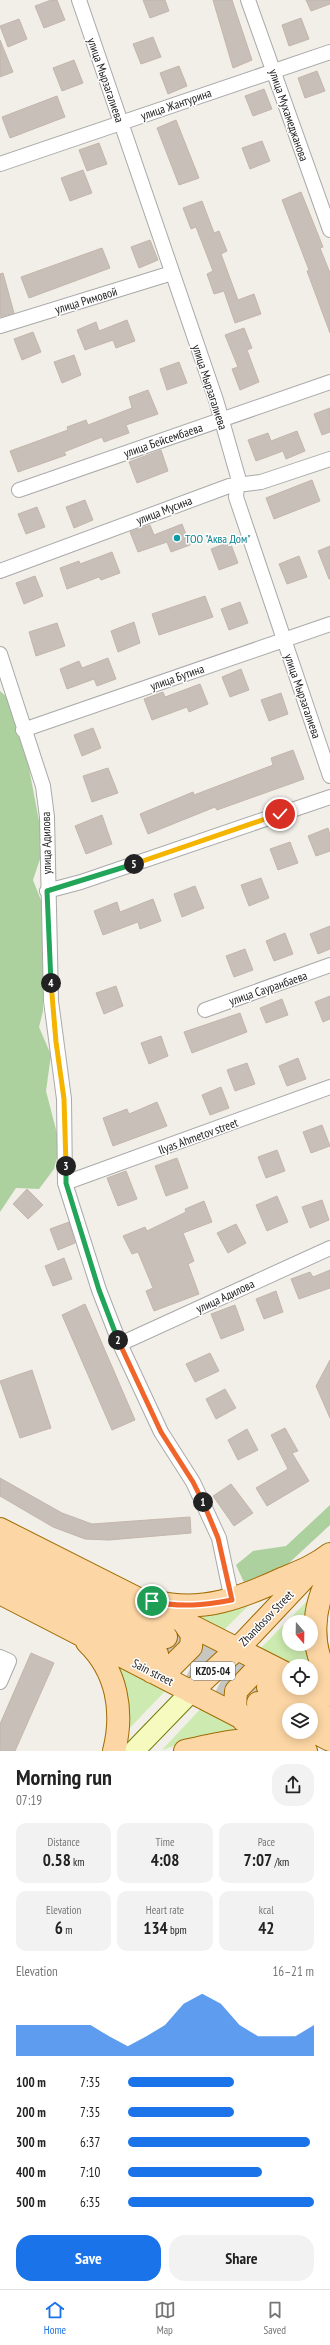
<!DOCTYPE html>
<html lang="en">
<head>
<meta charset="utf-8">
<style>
	:root { --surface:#fff; --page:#f2f2f2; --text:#222; --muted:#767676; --line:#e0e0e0; --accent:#1a73e8 }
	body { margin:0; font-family:"PT Sans Narrow",sans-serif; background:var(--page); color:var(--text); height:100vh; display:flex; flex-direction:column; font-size:15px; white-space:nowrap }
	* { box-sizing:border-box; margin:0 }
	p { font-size:13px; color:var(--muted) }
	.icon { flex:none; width:22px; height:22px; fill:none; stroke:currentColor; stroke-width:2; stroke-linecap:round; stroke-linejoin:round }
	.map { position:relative; height:1751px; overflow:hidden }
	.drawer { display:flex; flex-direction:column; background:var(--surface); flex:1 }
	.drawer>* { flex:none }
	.needle { width:26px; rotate:160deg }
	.controls { position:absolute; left:282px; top:1615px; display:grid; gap:8px }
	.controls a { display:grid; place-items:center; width:36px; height:36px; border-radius:50%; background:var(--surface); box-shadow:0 2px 10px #0003; font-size:20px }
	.pin { position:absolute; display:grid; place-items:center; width:34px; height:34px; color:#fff; margin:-17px; border:2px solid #fff; border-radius:50%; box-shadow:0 1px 4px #0007 }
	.km { position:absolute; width:20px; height:20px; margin:-10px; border-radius:50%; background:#222; color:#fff; font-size:11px; line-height:20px; text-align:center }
	.round { display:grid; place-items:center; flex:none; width:42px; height:42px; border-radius:16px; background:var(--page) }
	.overview { display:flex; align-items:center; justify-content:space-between; height:68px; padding:0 16px }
	h1 { font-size:22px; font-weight:800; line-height:30px }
	.metrics { display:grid; grid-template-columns:repeat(3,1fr); gap:6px; height:68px; padding:4px 16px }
	.metrics div { display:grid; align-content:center; border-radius:10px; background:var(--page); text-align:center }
	.metrics b { font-size:17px; font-weight:800 }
	.metrics small { font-size:11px; font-weight:400 }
	.metrics p { font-size:11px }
	.chart { height:112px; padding:8px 16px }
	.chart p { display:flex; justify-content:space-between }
	.chart svg { width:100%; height:72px; margin-top:4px; fill:var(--accent); opacity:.7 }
	.primary-button { display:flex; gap:8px; margin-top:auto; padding:8px 16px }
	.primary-button a { flex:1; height:46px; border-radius:16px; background:var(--accent); color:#fff; font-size:16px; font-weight:800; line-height:46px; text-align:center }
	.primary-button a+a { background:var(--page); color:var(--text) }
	ul { padding:0 16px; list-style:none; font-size:13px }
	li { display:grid; grid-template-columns:64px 48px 1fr; align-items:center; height:30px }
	li i { height:10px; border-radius:5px; background:var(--accent) }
	.tab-bar { display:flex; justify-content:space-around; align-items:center; height:56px; border-top:1px solid var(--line); background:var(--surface); font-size:11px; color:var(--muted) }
	.tab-bar a { display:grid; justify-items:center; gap:2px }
	.tab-bar .current { color:var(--accent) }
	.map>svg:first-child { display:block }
	.grass { fill:#cdebb0 }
	.forest { fill:#add19e }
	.building { fill:#c7bfb8; stroke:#c4b6ab }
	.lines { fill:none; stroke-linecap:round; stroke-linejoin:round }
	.primary-tunnel { stroke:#c8c6c1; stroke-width:22; stroke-dasharray:22 11; stroke-linecap:butt }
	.street-casing { stroke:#a9a9a9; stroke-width:16 }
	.secondary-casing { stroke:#707d05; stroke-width:22 }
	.primary-casing { stroke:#a06b00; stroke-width:24 }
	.street { stroke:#fff; stroke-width:14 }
	.secondary { stroke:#f7fabf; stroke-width:20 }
	.primary { stroke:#fcd6a4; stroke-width:22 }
	.split-1-casing { stroke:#fff; stroke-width:8 }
	.split-2-casing { stroke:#fff; stroke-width:8 }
	.split-3-casing { stroke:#fff; stroke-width:8 }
	.split-4-casing { stroke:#fff; stroke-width:8 }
	.split-5-casing { stroke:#fff; stroke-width:8 }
	.split-6-casing { stroke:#fff; stroke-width:8 }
	.split-1 { stroke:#f0652b; stroke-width:5 }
	.split-2 { stroke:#f0652b; stroke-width:5 }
	.split-3 { stroke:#22a559; stroke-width:5 }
	.split-4 { stroke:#f5b400; stroke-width:5 }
	.split-5 { stroke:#22a559; stroke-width:5 }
	.split-6 { stroke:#f5b400; stroke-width:5 }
	.culture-dot { fill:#0f9aa8; stroke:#fff; stroke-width:1.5 }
	.labels { text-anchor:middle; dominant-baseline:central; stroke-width:3; stroke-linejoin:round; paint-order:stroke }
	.shield { fill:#fff; stroke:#646464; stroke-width:1 }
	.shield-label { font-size:11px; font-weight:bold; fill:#222 }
	.street-label { font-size:12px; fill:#222; stroke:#fff }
	.culture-label { font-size:12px; fill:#0d838f; stroke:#fff; text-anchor:start }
</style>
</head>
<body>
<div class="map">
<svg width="330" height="1751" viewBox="0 0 330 1751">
	<rect width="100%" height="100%" fill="#f2efe9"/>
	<path class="grass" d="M311 1597 306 1622H289V1644H308L322 1683 311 1678V1666H289L258 1651Z
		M253 1601 221 1633 181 1614Z
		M110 1657 169 1687 125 1733Z
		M204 1705 262 1735 180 1744 162 1750Z"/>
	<path class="forest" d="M0 691 7 697 28 763 44 847 33 880 44 908 43 1011 39 1027 51 1055 46 1091 60 1145 54 1169 39 1189 16 1188 0 1212Z
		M330 1505V1525L275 1576 247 1589 236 1565 253 1551 286 1546Z"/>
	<path class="building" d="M51 0H57L65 20 44 28 35 6Z
		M143 0H165L169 11 150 18Z
		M213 0H232L252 60 233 68Z
		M306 0H330V4L311 11Z
		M301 18 309 39 289 46 282 25Z
		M19 19 27 39 8 47 0 26Z
		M153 37 161 57 141 64 133 44Z
		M0 40 13 72 0 77Z
		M74 60 83 83 62 91 53 68Z
		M179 66 187 86 168 94 160 73Z
		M317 71 325 91 305 98 298 78Z
		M264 89 272 109 253 116 245 96Z
		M57 96 65 117 10 138 2 117Z
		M176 120 199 178 179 185 157 128Z
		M262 141 270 161 250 169 242 148Z
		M99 143 107 164 87 171 79 150Z
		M83 170 92 193 70 201 61 178Z
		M301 192 323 247 320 248 330 273V333L307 271 309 270 282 200Z
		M202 201 214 233 219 231 227 251 221 254 238 300 254 294 261 314 235 323 224 291 214 294 207 274 213 271 196 227 191 229 183 208Z
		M150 240 158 260 139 268 131 247Z
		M102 248 110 268 29 298 21 277Z
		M3 273 14 313 0 317V274Z
		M127 320 135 341 116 348 113 340 85 350 77 330 96 322 99 331Z
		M244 328 252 348 247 350 259 382 240 390 232 369 238 367 225 335Z
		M33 332 41 352 22 360 14 339Z
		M74 355 81 375 62 383 54 362Z
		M179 362 187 383 167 390 160 369Z
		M148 390 158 414 126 425 129 433 104 442 102 437 64 452 66 455 18 472 10 451 68 430 67 427 86 420 88 425 132 408 129 397Z
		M330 408V432L322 435 314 414Z
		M297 431 305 451 286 459 283 451 256 461 248 440 268 433 271 441Z
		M161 450 168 471 137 483 129 462Z
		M312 480 320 501 274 519 266 498Z
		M85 500 93 520 74 528 66 507Z
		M37 507 45 527 26 534 18 514Z
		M182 524 190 545 171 552 167 542 138 552 130 532 150 525 154 535Z
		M230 542 238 563 219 570 211 549Z
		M330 546V579H329L318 551Z
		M112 552 120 573 101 580 99 577 67 589 60 568 79 561 80 564Z
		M299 556 307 577 287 584 279 564Z
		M35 576 43 596 24 604 16 583Z
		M205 596 213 617 159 635 152 614Z
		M240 602 248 623 229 630 221 609Z
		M134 622 140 643 118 652 111 631Z
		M57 623 65 646 36 656 29 632Z
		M108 658 116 679 97 686 94 679 67 689 60 669 79 661 82 668Z
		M241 669 249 690 230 697 222 677Z
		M200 684 208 704 189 712 187 707 152 720 144 699 163 692 165 697Z
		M281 693 288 714 269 721 261 700Z
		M93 728 101 748 82 756 74 735Z
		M293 750 304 779 217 810 215 807 148 834 140 814 193 792 194 795 273 765 271 758Z
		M108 768 118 793 92 802 83 776Z
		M102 815 112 844 86 854 75 826Z
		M328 828 330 835V851L316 856 308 836Z
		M290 842 298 863 278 870 270 849Z
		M261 878 269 898 249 906 241 885Z
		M195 886 204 908 182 917 174 894Z
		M153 899 161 921 140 929 138 922 103 935 94 911 117 902 120 912Z
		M330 926V949L318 954 310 934Z
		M285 933 293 954 274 961 266 941Z
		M245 949 253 970 234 977 226 956Z
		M116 986 123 1006 104 1014 96 993Z
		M330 996V1019L323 1022 315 1002Z
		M282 999 288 1015 266 1023 260 1008Z
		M240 1013 247 1032 192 1053 184 1032Z
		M161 1036 168 1056 149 1064 141 1043Z
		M298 1058 306 1079 287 1086 279 1066Z
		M247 1063 255 1084 235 1091 227 1070Z
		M221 1087 229 1108 210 1115 202 1095Z
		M157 1102 167 1126 113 1146 103 1118 127 1109 129 1114Z
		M322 1125 330 1146 311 1153 303 1132Z
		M277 1150 285 1171 266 1178 258 1157Z
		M177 1158 188 1188 166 1196 155 1166Z
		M126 1171 137 1199 118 1206 107 1178Z
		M27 1189 43 1205 28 1219 13 1204Z
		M277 1196 288 1222 267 1231 256 1205Z
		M322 1200 329 1220 310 1228 302 1207Z
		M204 1201 212 1222 183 1233 194 1261 188 1264 199 1294 154 1311 146 1291 153 1288 138 1252 132 1254 123 1236 145 1227 147 1231 186 1212 185 1209Z
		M69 1222 75 1243 58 1250 50 1229Z
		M236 1224 246 1243 228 1253 217 1233Z
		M64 1258 72 1279 53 1286 45 1266Z
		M330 1270V1288L299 1299 291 1279 310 1272 313 1277Z
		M276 1291 283 1312 264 1319 256 1299Z
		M85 1304 135 1420 112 1430 62 1315Z
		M235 1305 244 1330 221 1339 211 1314Z
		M210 1353 219 1371 195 1382 186 1364Z
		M330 1360V1418L316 1386Z
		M32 1370 51 1428 20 1438 0 1381Z
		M225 1389 236 1408 216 1419 206 1399Z
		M285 1428 298 1451 292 1453 309 1481 267 1506 256 1488 288 1469 271 1435Z
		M247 1429 258 1450 238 1460 228 1440Z
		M0 1478 62 1513 92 1524 190 1517 191 1533 109 1540 85 1539 53 1527 0 1496Z
		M231 1484 253 1513 234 1526 213 1496Z
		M31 1653 54 1663 15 1751H0V1724Z"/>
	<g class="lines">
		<path class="primary-tunnel" d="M166 1637 266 1686
			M160 1655 258 1703"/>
		<g class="street-casing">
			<path id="street" d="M79 0 216 400 238 477 236 497 330 776
				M248 0 330 230
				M0 164 330 52
				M0 326 172 273
				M19 490 330 382
				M0 571 229 486 261 482 330 459
				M0 654 43 786 47 817 51 1001 64 1099 65 1183 99 1290 120 1344 161 1432 193 1482 219 1538 232 1600
				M23 730 330 624
				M47 891 81 882 330 797
				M205 1010 330 965
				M65 1183 330 1087
				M120 1344 330 1248
				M0 1657 9 1661 0 1682"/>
		</g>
		<g class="secondary-casing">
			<path id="secondary" d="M134 1751 191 1692"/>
		</g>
		<g class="primary-casing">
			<path id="primary" d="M0 1529 289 1675
				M0 1552 166 1637
				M0 1573 157 1654
				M330 1576C312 1606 309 1649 330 1679
				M0 1593 306 1751
				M154 1601C201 1614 243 1597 284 1578 301 1571 316 1565 330 1554
				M87 1642C117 1671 124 1711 114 1751
				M152 1672 171 1667 191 1647 192 1635 184 1623
				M311 1686 330 1695
				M268 1687 330 1719
				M191 1692 244 1642 311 1571
				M258 1703 289 1719
				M243 1720 235 1707 236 1691 253 1673 273 1667
				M311 1730 330 1740
				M185 1751C215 1744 250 1735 281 1743"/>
		</g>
		<use href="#street" class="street"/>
		<use href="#secondary" class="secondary"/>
		<use href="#primary" class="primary"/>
	</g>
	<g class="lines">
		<g class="split-1-casing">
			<path id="split-1" d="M152 1601C180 1608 205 1605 232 1600L218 1538 203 1502"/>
		</g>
		<g class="split-2-casing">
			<path id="split-2" d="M118 1340 161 1432 193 1482 203 1502"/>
		</g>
		<g class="split-3-casing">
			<path id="split-3" d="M66 1166V1183L99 1290 118 1340"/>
		</g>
		<g class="split-4-casing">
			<path id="split-4" d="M51 983 56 1042 64 1099 66 1166"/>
		</g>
		<g class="split-5-casing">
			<path id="split-5" d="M51 983 47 891 134 864"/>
		</g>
		<g class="split-6-casing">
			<path id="split-6" d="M134 864 280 814"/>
		</g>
		<use href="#split-1" class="split-1"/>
		<use href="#split-2" class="split-2"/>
		<use href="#split-3" class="split-3"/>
		<use href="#split-4" class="split-4"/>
		<use href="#split-5" class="split-5"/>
		<use href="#split-6" class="split-6"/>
	</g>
	<circle class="culture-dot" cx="177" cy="538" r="4"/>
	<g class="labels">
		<rect class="shield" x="191" y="1662" width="44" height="18" rx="3"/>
		<g class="shield-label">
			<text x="213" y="1671">KZ05-04</text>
		</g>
		<g class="street-label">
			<text transform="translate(106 80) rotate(71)">улица Мырзагалиева</text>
			<text transform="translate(176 104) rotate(-19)">улица Жантурина</text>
			<text transform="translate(289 115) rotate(71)">улица Мухамеджанова</text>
			<text transform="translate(86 300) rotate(-17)">улица Римовой</text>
			<text transform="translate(210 387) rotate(72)">улица Мырзагалиева</text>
			<text transform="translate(163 440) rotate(-19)">улица Бейсембаева</text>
			<text transform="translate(164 510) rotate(-21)">улица Мусина</text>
			<text transform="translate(177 677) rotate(-19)">улица Бутина</text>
			<text transform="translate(303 696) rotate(71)">улица Мырзагалиева</text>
			<text transform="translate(46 843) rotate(-91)">улица Адилова</text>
			<text transform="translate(268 988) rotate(-19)">улица Сауранбаева</text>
			<text transform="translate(198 1136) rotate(-20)">Ilyas Ahmetov street</text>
			<text transform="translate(225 1296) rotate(-25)">улица Адилова</text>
			<text transform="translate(266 1618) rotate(-46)">Zhandosov Street</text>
			<text transform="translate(153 1672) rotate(27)">Sain street</text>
		</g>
		<g class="culture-label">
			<text x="185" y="538">ТОО "Аква Дом"</text>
		</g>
	</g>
</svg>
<div class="controls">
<a><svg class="needle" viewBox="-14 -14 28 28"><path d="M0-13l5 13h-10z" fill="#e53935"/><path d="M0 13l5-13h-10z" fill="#767676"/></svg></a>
<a><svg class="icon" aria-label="locate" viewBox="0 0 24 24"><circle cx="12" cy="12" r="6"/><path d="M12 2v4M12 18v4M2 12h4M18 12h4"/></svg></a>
<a><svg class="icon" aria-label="layers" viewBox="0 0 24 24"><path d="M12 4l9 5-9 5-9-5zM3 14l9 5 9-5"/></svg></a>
</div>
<div class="pin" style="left:152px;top:1601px;background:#1e9e55"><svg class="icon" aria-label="arrive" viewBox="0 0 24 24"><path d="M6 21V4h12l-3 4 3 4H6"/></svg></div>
<div class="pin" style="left:280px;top:814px;background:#d93025"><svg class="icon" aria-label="check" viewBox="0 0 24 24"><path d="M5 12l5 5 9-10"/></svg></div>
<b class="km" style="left:203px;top:1502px">1</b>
<b class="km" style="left:118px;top:1340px">2</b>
<b class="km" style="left:66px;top:1166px">3</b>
<b class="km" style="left:51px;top:983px">4</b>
<b class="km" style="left:134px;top:864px">5</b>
</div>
<section class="drawer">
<div class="overview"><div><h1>Morning run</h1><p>07:19</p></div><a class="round"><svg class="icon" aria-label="share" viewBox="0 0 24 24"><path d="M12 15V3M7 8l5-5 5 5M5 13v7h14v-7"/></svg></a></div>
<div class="metrics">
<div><p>Distance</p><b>0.58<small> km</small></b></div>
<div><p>Time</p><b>4:08</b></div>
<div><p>Pace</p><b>7:07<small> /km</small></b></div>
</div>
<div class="metrics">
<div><p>Elevation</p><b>6<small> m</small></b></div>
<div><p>Heart rate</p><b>134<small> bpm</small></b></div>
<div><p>kcal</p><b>42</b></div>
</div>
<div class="chart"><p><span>Elevation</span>16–21 m</p>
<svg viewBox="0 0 160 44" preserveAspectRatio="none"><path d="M0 44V25L10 25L20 25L30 25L40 25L50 32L60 38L70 32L80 25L90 12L100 6L110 12L120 25L130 32L140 32L150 32L160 25V44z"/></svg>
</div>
<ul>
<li><b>100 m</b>7:35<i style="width:57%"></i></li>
<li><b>200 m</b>7:35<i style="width:57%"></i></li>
<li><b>300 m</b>6:37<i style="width:98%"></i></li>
<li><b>400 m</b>7:10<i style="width:72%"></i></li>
<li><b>500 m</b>6:35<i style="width:100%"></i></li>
</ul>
<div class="primary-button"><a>Save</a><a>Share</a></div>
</section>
<nav class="tab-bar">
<a class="current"><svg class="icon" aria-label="home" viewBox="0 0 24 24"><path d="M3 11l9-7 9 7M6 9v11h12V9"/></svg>Home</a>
<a><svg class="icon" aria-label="map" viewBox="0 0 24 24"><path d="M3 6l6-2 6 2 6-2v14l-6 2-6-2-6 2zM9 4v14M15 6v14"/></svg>Map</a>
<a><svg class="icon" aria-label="saved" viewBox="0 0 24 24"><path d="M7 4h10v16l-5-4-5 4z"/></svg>Saved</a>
</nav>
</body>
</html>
